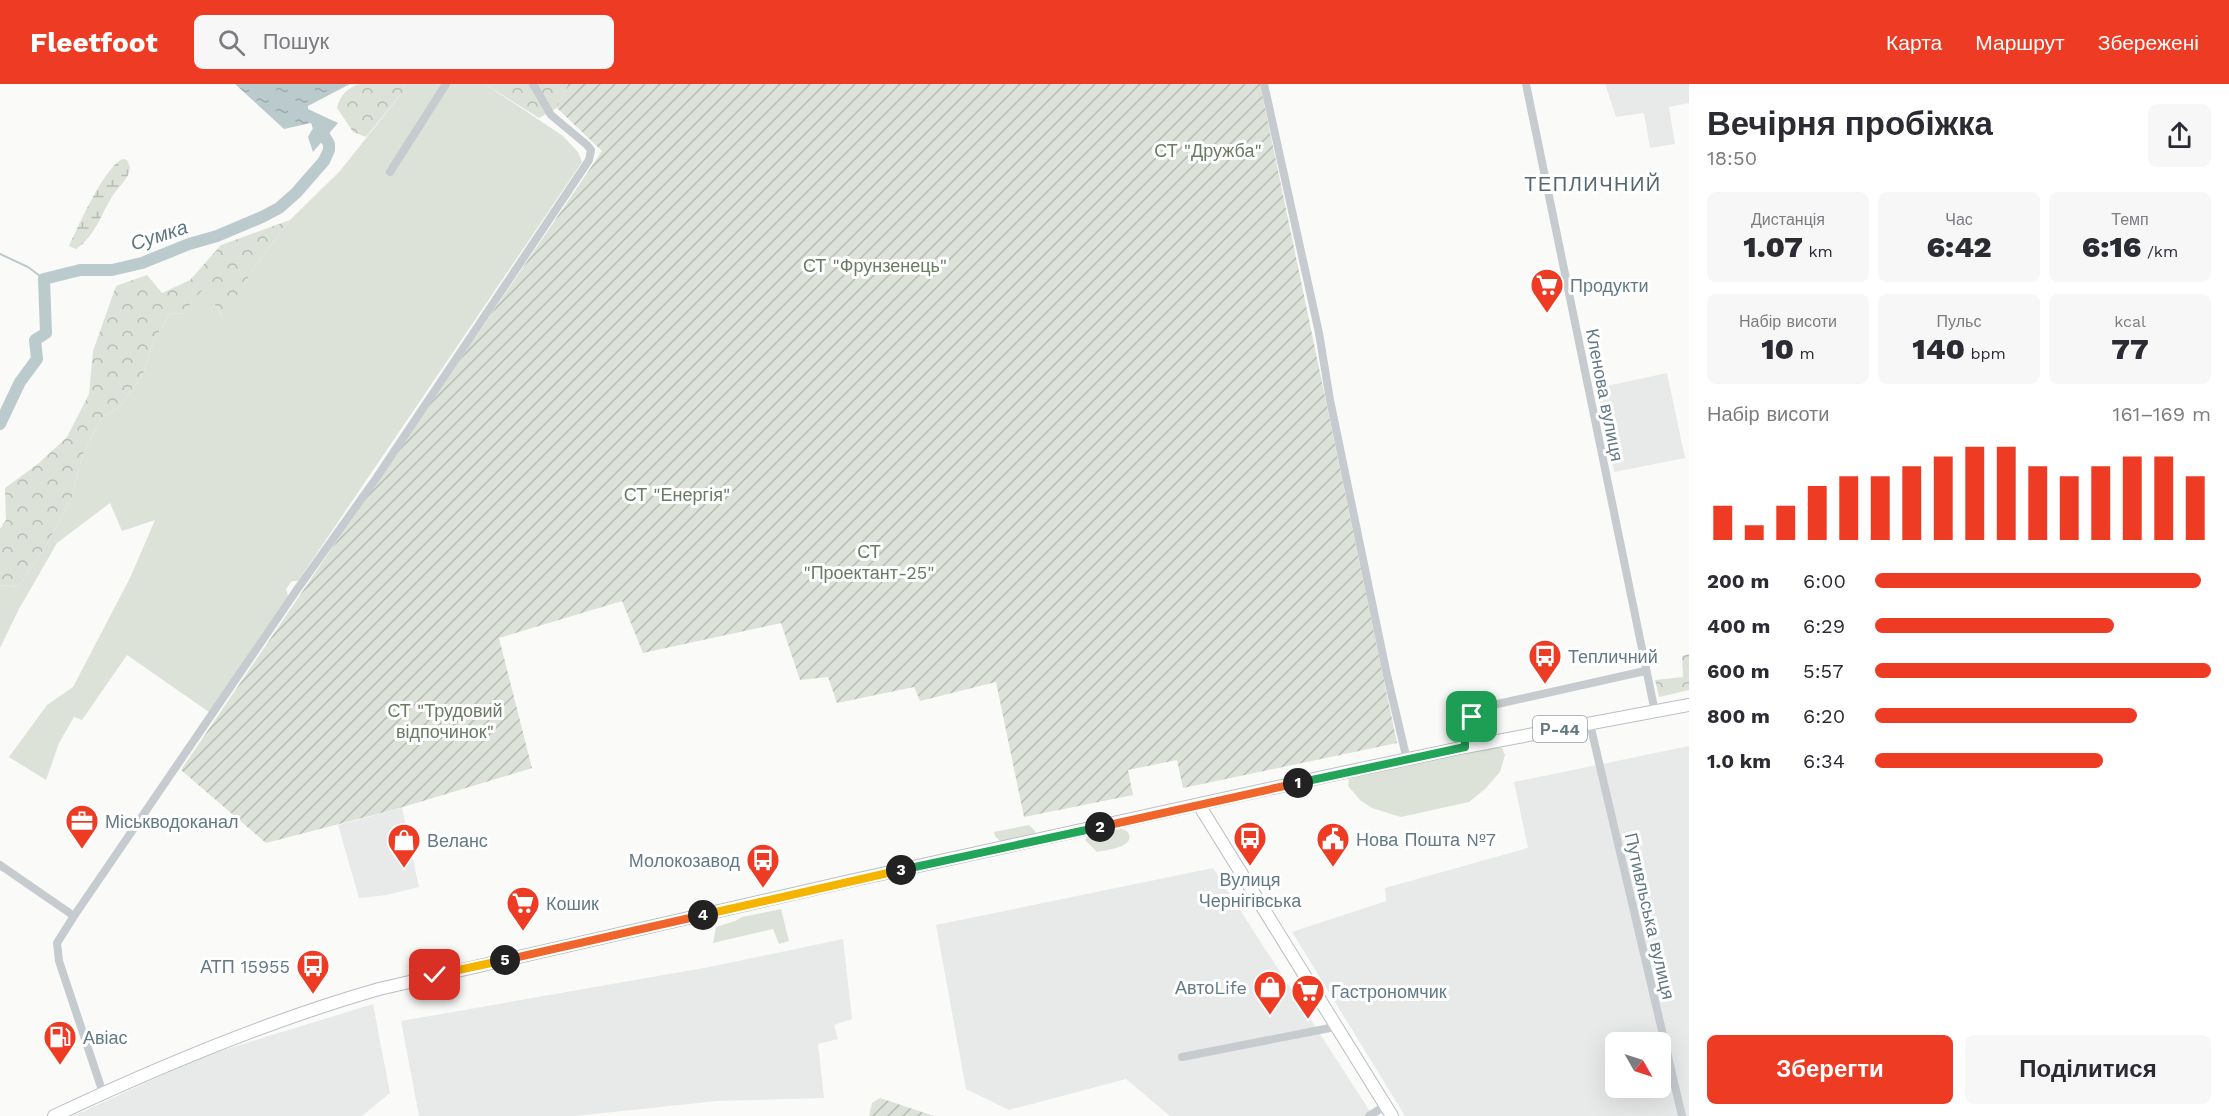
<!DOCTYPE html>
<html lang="uk">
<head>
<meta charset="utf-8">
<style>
	:root { --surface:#fff; --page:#f7f7f7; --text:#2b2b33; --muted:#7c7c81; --accent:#ee3b24 }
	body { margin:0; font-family:"Work Sans",sans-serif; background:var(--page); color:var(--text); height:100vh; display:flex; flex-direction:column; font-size:22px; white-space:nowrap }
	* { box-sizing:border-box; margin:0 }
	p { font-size:20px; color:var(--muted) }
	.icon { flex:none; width:33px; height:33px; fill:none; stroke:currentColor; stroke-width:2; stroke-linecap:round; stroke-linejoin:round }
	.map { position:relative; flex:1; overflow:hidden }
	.drawer { display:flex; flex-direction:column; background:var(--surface); width:540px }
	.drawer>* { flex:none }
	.needle { width:39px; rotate:129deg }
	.fabs { position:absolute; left:1605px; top:948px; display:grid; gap:12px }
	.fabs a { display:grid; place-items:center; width:66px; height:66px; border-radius:9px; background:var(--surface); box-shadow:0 6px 24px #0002; font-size:30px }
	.pin { position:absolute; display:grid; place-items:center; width:51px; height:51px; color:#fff; margin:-26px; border-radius:12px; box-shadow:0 3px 9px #0006 }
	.km { position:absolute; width:30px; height:30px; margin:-15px; border-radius:50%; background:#222; color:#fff; font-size:16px; line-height:30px; text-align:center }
	.round { display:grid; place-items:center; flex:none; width:63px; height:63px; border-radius:9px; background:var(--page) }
	.headline { display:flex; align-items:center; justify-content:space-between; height:102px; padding:0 18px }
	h1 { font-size:33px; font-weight:800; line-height:45px }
	.stats { display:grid; grid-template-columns:repeat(3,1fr); gap:9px; height:102px; padding:6px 18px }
	.stats div { display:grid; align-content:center; border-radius:9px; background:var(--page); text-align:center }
	.stats b { font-size:30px; font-weight:800 }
	.stats small { font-size:16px; font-weight:400 }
	.stats p { font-size:16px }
	.chart { height:168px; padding:12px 18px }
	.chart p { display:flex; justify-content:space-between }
	.chart svg { width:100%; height:108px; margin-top:6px; stroke:var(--accent); stroke-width:6 }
	.action { display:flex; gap:12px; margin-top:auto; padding:12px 18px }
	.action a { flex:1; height:69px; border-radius:9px; background:var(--accent); color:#fff; font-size:24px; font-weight:800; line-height:69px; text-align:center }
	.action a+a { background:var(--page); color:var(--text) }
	ul { padding:0 18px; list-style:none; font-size:20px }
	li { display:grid; grid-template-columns:96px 72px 1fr; align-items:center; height:45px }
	li i { height:15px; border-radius:8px; background:var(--accent) }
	header { display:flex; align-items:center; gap:36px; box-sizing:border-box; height:84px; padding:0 30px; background:var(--accent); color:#fff }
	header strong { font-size:28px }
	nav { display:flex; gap:33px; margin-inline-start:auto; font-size:21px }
	.search { width:420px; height:54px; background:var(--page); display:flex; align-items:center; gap:15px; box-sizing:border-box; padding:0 21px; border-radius:9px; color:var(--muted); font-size:22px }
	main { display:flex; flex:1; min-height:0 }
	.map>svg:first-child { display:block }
	.built { fill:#e8eae9; fill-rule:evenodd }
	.grass { fill:#dde2d8 }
	.forest { fill:url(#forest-crowns) }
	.wetland { fill:url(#wetland-marsh) }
	.garden { fill:url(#garden-furrows) }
	.water { fill:url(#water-ripples) }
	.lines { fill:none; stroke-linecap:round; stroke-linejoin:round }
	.stream { stroke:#bbcbcd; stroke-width:2 }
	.river { stroke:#bbcbcd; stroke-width:12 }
	.primary-casing { stroke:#b8bfc2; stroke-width:14 }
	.street { stroke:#c5cbce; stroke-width:8 }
	.primary { stroke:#fff; stroke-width:12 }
	.split-1-casing { stroke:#fff; stroke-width:12 }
	.split-2-casing { stroke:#fff; stroke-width:12 }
	.split-3-casing { stroke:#fff; stroke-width:12 }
	.split-4-casing { stroke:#fff; stroke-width:12 }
	.split-5-casing { stroke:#fff; stroke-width:12 }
	.split-6-casing { stroke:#fff; stroke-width:12 }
	.split-1 { stroke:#22a559; stroke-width:8 }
	.split-2 { stroke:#f0652b; stroke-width:8 }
	.split-3 { stroke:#22a559; stroke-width:8 }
	.split-4 { stroke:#f5b400; stroke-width:8 }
	.split-5 { stroke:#f0652b; stroke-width:8 }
	.split-6 { stroke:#f5b400; stroke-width:8 }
	.labels { text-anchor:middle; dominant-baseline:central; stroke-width:6; stroke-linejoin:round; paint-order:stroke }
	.shield { fill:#fff; stroke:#92a2aa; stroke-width:1.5 }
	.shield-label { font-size:16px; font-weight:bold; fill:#637a85 }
	.park-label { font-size:18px; fill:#6a7b63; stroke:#fff }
	.poi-label { font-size:18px; fill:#637a85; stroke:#fff; text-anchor:start }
	.street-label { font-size:18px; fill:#637a85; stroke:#fff }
	.neighbourhood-label { font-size:20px; letter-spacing:1.5px; fill:#56676f; stroke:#fff }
	.water-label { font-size:20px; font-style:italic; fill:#5e787e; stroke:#fff }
</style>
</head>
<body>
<header>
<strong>Fleetfoot</strong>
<div class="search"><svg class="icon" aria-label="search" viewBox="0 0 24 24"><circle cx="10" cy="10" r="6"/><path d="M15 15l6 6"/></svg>Пошук</div>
<nav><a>Карта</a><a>Маршрут</a><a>Збережені</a></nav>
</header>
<main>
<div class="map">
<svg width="1689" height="1032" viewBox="0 0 1689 1032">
	<defs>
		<pattern id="forest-crowns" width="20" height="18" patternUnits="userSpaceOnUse" patternTransform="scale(1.5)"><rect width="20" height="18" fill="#dde2d8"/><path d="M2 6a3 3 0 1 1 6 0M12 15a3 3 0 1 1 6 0" fill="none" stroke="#b7bcb5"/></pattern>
		<pattern id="wetland-marsh" width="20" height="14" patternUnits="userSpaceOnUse" patternTransform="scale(1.5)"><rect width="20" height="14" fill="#dde2d8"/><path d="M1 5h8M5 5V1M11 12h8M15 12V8" fill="none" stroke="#b7bcb5"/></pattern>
		<pattern id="garden-furrows" width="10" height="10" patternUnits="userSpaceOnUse" patternTransform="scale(1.5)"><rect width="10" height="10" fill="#dde2d8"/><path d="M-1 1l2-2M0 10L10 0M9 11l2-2" fill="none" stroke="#b7bcb5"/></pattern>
		<pattern id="water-ripples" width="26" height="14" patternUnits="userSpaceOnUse" patternTransform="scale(1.5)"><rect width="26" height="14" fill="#bbcbcd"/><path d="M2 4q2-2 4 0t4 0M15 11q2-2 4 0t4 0" fill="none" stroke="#9caaac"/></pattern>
	</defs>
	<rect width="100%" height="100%" fill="#fafaf8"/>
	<path class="built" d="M1605 0H1689V19L1669 23 1675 60 1650 64 1644 29 1616 33Z
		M1667 289 1685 374 1614 388 1597 304Z
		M1689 662V1032H1405L1292 848 1386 817 1385 804 1528 764 1514 698ZM1616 958H1660V1004H1616Z
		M402 724 419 803 387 811 359 814 338 741Z
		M1213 784 1373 1032H1170L1126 995 1009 1026 966 1005 936 841Z
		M843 855 852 935 834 941 838 955 818 960 824 1014 717 1017 575 1032H419L401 937 709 883Z
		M373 920 390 1009 362 1032H73L204 972Z"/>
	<path class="grass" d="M404 0H485L563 52 578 68 582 78 298 497H292L286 505 288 512 209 628 127 571 82 636 74 633 59 659 46 696 9 673 47 621 73 603 130 494 155 436 122 447 110 419 57 459 19 525 0 564V501L18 503 44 465 71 416 83 370 101 335 120 322 143 290 154 256 170 229 182 230 204 203 222 232 254 184 290 136 340 87 405 5Z
		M1497 663 1502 664 1505 671 1500 688 1485 705 1469 718 1401 733 1372 724 1360 716 1348 702 1349 695 1353 693Z
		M1029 741 1035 747V750L1001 758 995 752 994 748Z
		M1121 745C1125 746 1127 746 1129 750 1134 764 1105 766 1097 768L1085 756 1087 753Z
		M781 825 789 857 779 860 773 845 713 859 716 843 735 837 742 833Z"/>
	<path class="forest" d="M360 0H404L405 5 366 53 353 48 337 24C340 11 348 3 360 0Z
		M485 0H568L557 24 539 34Z
		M290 136 254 184 223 233 204 204 182 230 170 229 154 256 143 290 120 322 101 335 83 370 71 416 44 465 18 503 0 501V445L6 436 5 404 39 379 67 353 89 310 93 267 116 202 147 191 162 209 190 196 221 161Z
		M1689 570V606L1659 613 1655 596 1683 593 1682 572Z"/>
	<path class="wetland" d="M123 75 127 76 130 83C129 95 120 101 113 111 102 128 95 153 76 165L69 162C78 143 105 81 123 75Z"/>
	<path class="garden" d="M568 0H1260L1397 659 1183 704 1177 676 1128 686 1133 711 1024 733 996 598 920 617 914 603 837 619 828 593 800 596 781 539 643 569 622 517 499 554 532 684 393 726 266 759 181 686 602 67 557 24Z
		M880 1014 934 1032H869L872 1019Z"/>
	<path class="water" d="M235 0H350L308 22V25L338 39 313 68 308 53 313 44 311 39 284 45Z"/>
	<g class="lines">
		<path class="stream" d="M0 170 28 183 44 195"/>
		<path class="river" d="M0 340 20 298 37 275 35 256 46 249 44 195 80 186H112L142 179 189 160 217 152 262 133 279 124 296 109 324 77 329 66V60L318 41"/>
		<g class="primary-casing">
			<path id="primary" d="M1199 721 1392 1032
				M54 1032C160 982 267 937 379 905L845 798 1332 691 1465 663 1689 621"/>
		</g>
		<path class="street" d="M1264 0 1319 249 1330 316 1387 591 1407 676
			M1526 0 1655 628
			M390 88 446 0
			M1590 640 1682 1032
			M1465 663C1460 647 1471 630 1484 623L1645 587
			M0 781 74 832 57 859 59 877 103 1009
			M74 832 296 507 377 393 589 76 591 66 587 61 551 31 533 0
			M1182 973 1335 943
			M1369 1032 1385 1022"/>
		<use href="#primary" class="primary"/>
	</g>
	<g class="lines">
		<g class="split-1-casing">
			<path id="split-1" d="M1298 699 1465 663V647L1472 633"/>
		</g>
		<g class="split-2-casing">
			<path id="split-2" d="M1100 743 1298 699"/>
		</g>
		<g class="split-3-casing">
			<path id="split-3" d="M901 786 1100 743"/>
		</g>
		<g class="split-4-casing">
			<path id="split-4" d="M703 831 901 786"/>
		</g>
		<g class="split-5-casing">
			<path id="split-5" d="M505 876 703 831"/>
		</g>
		<g class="split-6-casing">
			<path id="split-6" d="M435 891 505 876"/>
		</g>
		<use href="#split-1" class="split-1"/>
		<use href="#split-2" class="split-2"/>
		<use href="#split-3" class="split-3"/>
		<use href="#split-4" class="split-4"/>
		<use href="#split-5" class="split-5"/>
		<use href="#split-6" class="split-6"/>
	</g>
	<defs>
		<g id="supermarket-pin" transform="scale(1.725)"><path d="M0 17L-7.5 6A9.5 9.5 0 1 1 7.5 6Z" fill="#ee3b24" stroke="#fff"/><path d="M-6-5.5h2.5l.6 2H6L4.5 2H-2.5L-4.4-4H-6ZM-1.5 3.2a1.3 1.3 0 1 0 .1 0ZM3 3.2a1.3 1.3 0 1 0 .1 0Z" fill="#fff"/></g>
		<g id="bus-pin" transform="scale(1.725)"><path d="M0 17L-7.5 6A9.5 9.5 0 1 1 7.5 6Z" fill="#ee3b24" stroke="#fff"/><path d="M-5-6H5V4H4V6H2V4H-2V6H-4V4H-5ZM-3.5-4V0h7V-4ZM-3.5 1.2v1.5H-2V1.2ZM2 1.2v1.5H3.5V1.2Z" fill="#fff"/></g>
		<g id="office-pin" transform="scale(1.725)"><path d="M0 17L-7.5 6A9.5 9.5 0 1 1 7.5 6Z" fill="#ee3b24" stroke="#fff"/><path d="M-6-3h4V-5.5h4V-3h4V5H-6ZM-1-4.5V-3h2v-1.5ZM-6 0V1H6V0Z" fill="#fff"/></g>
		<g id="civic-pin" transform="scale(1.725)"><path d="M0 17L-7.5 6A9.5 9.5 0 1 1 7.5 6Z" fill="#ee3b24" stroke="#fff"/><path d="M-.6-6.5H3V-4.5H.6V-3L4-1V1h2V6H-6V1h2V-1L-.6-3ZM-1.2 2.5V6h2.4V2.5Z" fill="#fff"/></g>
		<g id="shop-pin" transform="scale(1.725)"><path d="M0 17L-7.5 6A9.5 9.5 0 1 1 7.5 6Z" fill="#ee3b24" stroke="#fff"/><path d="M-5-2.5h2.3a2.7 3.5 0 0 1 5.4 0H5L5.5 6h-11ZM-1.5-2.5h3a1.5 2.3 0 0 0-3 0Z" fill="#fff"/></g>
		<g id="fuel-pin" transform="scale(1.725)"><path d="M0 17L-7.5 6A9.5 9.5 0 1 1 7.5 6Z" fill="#ee3b24" stroke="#fff"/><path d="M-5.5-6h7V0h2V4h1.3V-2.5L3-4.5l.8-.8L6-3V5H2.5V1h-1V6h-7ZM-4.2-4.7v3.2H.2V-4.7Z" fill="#fff"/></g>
	</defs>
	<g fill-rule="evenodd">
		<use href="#supermarket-pin" x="1547" y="201"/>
		<use href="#bus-pin" x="1545" y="572"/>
		<use href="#office-pin" x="82" y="737"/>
		<use href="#bus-pin" x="1250" y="754"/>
		<use href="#civic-pin" x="1333" y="755"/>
		<use href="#shop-pin" x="404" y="756"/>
		<use href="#bus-pin" x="763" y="776"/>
		<use href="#supermarket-pin" x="523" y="819"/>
		<use href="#bus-pin" x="313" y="882"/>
		<use href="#shop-pin" x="1270" y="903"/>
		<use href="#supermarket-pin" x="1308" y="907"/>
		<use href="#fuel-pin" x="60" y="953"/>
	</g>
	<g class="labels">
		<rect class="shield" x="1533" y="632" width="54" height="26" rx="4.5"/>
		<g class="shield-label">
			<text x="1560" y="645">Р-44</text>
		</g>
		<g class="park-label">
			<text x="1208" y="66">СТ "Дружба"</text>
			<text x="875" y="181">СТ "Фрунзенець"</text>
			<text x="677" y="410">СТ "Енергія"</text>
			<text x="869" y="467">СТ<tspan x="869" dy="21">"Проектант-25"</tspan></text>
			<text x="445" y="626">СТ "Трудовий<tspan x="445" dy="21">відпочинок"</tspan></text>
		</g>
		<g class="poi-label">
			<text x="1570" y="201">Продукти</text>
			<text x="1568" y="572">Тепличний</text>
			<text x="105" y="737">Міськводоканал</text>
			<text x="1356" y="755">Нова Пошта №7</text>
			<text x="427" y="756">Веланс</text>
			<text x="740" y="776" text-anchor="end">Молокозавод</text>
			<text x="1250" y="795" text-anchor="middle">Вулиця<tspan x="1250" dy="21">Чернігівська</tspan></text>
			<text x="546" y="819">Кошик</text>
			<text x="290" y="882" text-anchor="end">АТП 15955</text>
			<text x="1247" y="903" text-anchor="end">АвтоLife</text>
			<text x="1331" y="907">Гастрономчик</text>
			<text x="83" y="953">Авіас</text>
		</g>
		<g class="street-label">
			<text transform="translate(1605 311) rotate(79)">Кленова вулиця</text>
			<text transform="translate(1650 832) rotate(77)">Путивльська вулиця</text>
		</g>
		<g class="neighbourhood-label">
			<text x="1593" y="100">ТЕПЛИЧНИЙ</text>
		</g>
		<g class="water-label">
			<text transform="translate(159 151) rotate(-18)">Сумка</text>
		</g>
	</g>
</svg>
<div class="fabs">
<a><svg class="needle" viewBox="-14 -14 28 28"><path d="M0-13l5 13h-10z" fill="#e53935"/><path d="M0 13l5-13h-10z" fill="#7c7c81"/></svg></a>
</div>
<div class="pin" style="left:1472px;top:633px;background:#1e9e55"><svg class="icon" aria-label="arrive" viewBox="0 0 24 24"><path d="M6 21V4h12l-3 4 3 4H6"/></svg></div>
<div class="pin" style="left:435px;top:891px;background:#d93025"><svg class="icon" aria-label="check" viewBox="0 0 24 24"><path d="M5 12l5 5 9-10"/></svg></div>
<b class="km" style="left:1298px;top:699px">1</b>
<b class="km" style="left:1100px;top:743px">2</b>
<b class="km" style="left:901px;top:786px">3</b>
<b class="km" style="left:703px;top:831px">4</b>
<b class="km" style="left:505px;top:876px">5</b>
</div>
<section class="drawer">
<div class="headline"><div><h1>Вечірня пробіжка</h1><p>18:50</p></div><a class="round"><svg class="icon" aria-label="share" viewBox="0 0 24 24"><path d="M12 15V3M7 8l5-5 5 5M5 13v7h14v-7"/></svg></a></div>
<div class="stats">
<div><p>Дистанція</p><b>1.07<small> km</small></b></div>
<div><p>Час</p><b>6:42</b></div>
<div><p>Темп</p><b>6:16<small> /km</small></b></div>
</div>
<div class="stats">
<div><p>Набір висоти</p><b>10<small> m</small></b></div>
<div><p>Пульс</p><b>140<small> bpm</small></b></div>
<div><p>kcal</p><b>77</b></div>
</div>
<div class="chart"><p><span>Набір висоти</span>161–169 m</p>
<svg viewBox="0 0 160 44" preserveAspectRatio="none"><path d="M5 44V30M15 44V38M25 44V30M35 44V22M45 44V18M55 44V18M65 44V14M75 44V10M85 44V6M95 44V6M105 44V14M115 44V18M125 44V14M135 44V10M145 44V10M155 44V18"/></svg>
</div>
<ul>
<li><b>200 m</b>6:00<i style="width:97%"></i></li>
<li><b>400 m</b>6:29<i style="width:71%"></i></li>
<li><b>600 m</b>5:57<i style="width:100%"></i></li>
<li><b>800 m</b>6:20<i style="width:78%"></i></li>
<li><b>1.0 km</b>6:34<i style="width:68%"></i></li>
</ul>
<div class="action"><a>Зберегти</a><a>Поділитися</a></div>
</section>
</main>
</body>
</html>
